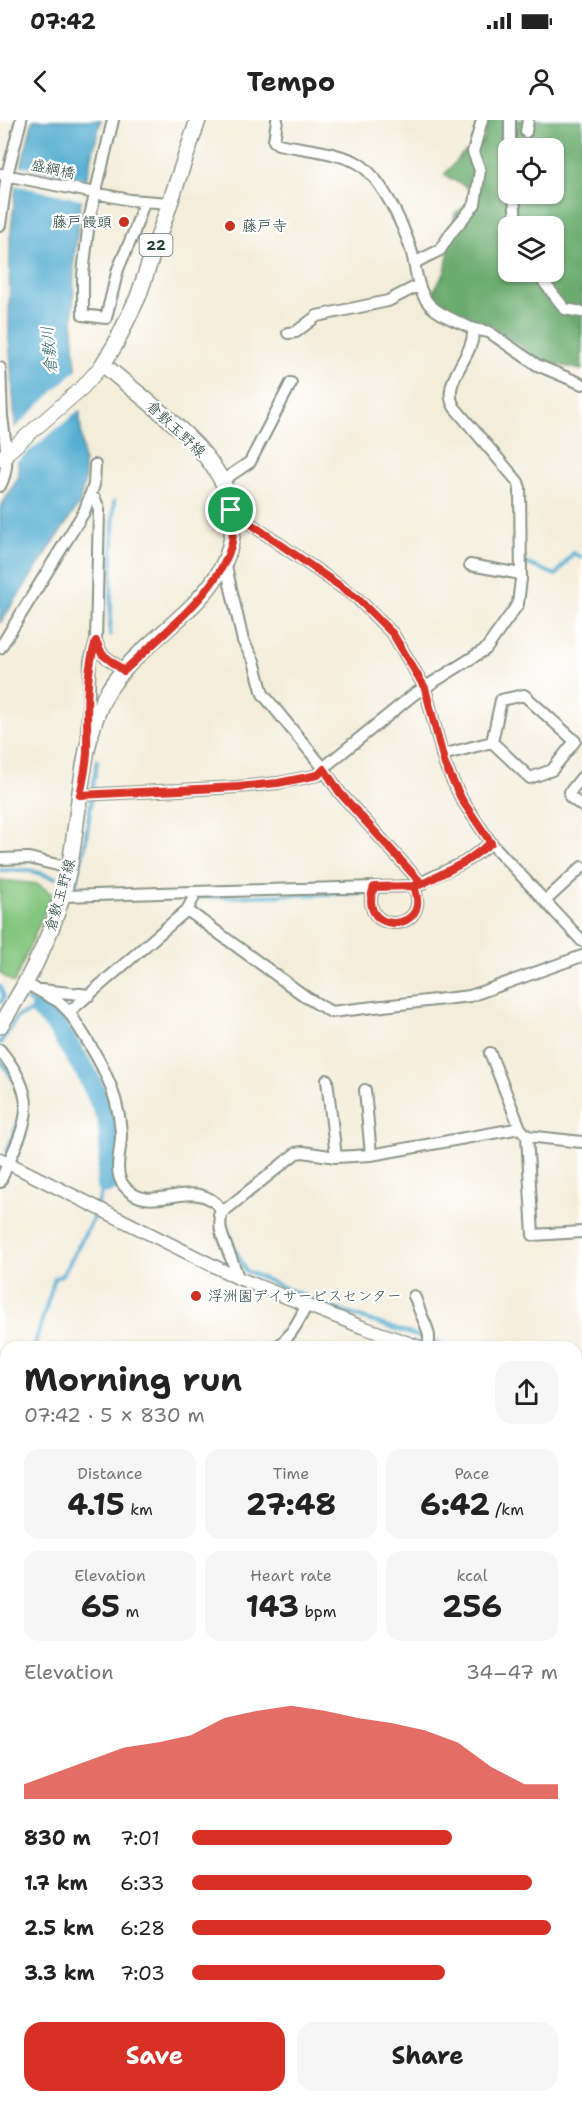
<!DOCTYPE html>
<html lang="en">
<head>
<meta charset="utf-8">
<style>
	:root { --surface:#fff; --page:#f6f6f6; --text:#222; --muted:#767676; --accent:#d93025 }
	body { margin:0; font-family:"Shantell Sans","Klee One",sans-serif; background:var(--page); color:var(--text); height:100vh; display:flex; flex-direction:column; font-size:22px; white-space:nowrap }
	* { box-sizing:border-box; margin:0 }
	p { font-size:20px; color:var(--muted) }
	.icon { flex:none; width:33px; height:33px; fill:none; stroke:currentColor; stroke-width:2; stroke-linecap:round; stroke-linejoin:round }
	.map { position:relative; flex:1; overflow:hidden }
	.side { position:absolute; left:0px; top:1221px; width:582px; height:762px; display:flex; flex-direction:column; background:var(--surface); border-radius:18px 18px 0 0; box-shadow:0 2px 4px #0004 }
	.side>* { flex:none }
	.tools { position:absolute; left:498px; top:18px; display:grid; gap:12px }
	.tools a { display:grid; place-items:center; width:66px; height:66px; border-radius:12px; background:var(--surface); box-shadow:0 2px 4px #0004; font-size:30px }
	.pin { position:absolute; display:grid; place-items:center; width:51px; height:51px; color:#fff; margin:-26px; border:3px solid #fff; border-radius:50%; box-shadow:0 2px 6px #0007 }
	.round { display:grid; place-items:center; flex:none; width:63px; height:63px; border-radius:18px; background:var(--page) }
	.overview { display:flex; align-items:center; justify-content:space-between; height:102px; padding:0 24px }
	h1 { font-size:33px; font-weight:700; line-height:45px }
	.stats { display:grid; grid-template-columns:repeat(3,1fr); gap:9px; height:102px; padding:6px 24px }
	.stats div { display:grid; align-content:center; border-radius:15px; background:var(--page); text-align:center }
	.stats b { font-size:30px; font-weight:700 }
	.stats small { font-size:16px; font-weight:400 }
	.stats p { font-size:16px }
	.chart { height:168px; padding:12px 24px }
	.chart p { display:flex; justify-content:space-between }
	.chart svg { width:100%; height:108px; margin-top:6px; fill:var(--accent); opacity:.7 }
	.action { display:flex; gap:12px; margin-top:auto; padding:12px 24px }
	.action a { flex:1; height:69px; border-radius:18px; background:var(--accent); color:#fff; font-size:24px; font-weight:700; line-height:69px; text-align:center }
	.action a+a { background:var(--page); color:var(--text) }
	ul { padding:0 24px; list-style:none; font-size:20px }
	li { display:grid; grid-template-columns:96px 72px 1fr; align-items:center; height:45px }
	li i { height:15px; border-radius:8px; background:var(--accent) }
	.status { display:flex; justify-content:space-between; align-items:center; height:42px; padding:0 30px; background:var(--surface); direction:ltr }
	.status svg { height:16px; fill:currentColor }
	header { display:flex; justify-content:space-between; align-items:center; height:78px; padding:0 24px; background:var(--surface); font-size:27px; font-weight:700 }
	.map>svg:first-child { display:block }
	.green { fill:#84c67f; stroke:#52825a; stroke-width:1.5 }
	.forest { fill:#6bab6e; stroke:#457451; stroke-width:1.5; fill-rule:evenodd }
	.water { fill:#54add1; stroke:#3a7582; stroke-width:1.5 }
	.pier { fill:#f4edda }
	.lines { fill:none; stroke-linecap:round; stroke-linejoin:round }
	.stream { stroke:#54add1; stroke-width:4 }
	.river { stroke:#54add1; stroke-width:21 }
	.minor-casing { stroke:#8a9587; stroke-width:14 }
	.tertiary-casing { stroke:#8a9587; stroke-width:15 }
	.secondary-casing { stroke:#8a9587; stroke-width:16 }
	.primary-casing { stroke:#8a9587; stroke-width:18 }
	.motorway-casing { stroke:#8a9587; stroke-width:21 }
	.minor { stroke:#fff; stroke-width:10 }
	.tertiary { stroke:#fff; stroke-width:12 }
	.secondary { stroke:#fff; stroke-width:14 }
	.primary { stroke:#fff; stroke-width:15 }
	.motorway { stroke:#fff; stroke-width:18 }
	.route-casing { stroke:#fff; stroke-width:12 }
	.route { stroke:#d93025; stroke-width:8 }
	.poi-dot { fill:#c8321e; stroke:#fff; stroke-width:2 }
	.labels { text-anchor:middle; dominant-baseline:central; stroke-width:4.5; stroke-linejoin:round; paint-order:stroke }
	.shield { fill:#fff; stroke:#627771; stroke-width:1.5 }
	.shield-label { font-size:14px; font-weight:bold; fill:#1f3d34 }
	.street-label { font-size:15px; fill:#1f3d34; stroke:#fff }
	.poi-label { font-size:15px; fill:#1f3d34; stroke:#fff; text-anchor:start }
	.water-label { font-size:16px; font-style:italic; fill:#32646b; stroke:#fff }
</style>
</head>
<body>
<div class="status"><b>07:42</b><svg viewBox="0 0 49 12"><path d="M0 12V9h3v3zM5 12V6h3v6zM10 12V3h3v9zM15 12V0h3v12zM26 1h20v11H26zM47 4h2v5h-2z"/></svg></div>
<header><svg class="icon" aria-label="back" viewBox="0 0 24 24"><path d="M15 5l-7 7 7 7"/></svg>Tempo<svg class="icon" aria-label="person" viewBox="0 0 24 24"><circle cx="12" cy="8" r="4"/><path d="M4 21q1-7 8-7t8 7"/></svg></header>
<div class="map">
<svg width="582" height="1983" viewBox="0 0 582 1983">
	<rect width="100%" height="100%" fill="#fff"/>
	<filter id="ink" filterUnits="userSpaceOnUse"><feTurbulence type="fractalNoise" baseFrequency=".0167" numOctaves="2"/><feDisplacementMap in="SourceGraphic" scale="12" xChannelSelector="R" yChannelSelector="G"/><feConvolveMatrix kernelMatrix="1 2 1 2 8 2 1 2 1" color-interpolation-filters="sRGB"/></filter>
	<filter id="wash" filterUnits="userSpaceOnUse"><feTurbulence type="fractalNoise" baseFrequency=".008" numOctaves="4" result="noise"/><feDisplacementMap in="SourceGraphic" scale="24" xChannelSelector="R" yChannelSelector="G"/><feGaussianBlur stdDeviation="1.35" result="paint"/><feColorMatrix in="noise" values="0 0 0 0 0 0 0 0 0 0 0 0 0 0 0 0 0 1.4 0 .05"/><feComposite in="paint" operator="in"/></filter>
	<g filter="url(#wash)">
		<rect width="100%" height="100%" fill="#f4edda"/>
		<path class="green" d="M0 760 38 764 52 774 14 863 0 853Z"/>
		<path class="forest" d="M488 0H582V250L541 241 489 204 476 201 442 182 433 172 445 152 455 93 468 85 472 70 444 55 463 33 482 23ZM508 28H554V74H508ZM508 106H554V152H508Z"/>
		<path class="water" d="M33 0H101L81 80 74 141 73 211 85 359 79 384 0 503V388L19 356 9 218 10 119 16 67Z"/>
		<path class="pier" d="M18 46 29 47 89 61 84 80 14 65Z
			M79 247 82 288 15 343 13 310Z"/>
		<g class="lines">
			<path class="stream" d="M525 443 556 455 573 433 582 438
				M110 515 114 381
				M0 750H29L55 758
				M73 775 85 725 97 640
				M173 778 368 773
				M0 866 4 877 1 882
				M27 880 40 889
				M54 902 61 897
				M0 923 18 896 41 889
				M0 939 15 962
				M7 1031 20 998
				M145 1083 157 1085 189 1079 211 1086
				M224 1101 233 1125 246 1151 332 1188 450 1227
				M34 1227 55 1158 62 1155 67 1147 94 1097 102 1070 106 1063 128 1075
				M576 1268 582 1270
				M576 1403 582 1399
				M0 1562H6
				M0 1956 6 1944"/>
			<path class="river" d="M41 889 54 902 86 952 108 999 110 1034 106 1063"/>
		</g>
	</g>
	<g filter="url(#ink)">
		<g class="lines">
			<g class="minor-casing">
				<path id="minor" d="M113 0 89 100 83 155V195L106 198 118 149 134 112 144 82
					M510 0V28
					M526 12 528 0
					M0 54 130 80 170 83
					M514 74 516 106
					M0 105 7 55 21 0
					M414 143 440 130 451 113 475 84 480 50 473 32 482 0
					M536 152 565 189 582 192
					M473 209 489 212 537 245 582 264
					M288 213 296 212 317 196 388 181 419 165
					M0 248C1 264 1 280 2 296 4 318 12 345 0 366
					M222 361 250 342 291 263
					M89 377 95 379 99 389 96 521 102 534 124 551
					M231 390 357 478 393 514 425 568 445 645 462 680 491 723 582 821
					M225 442 243 521 254 541 263 574 321 645 340 673 422 764
					M470 445 521 454
					M0 528 84 392 94 365 95 345
					M87 614 90 541 96 521
					M442 635 492 622 501 580 524 575 575 621 552 650 530 658 492 622
					M582 657 570 672V677L582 686
					M80 675 238 667 278 663 318 655 328 644 413 575 486 529 518 484 521 459 520 368 518 362 455 288C438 263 476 235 473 209 460 202 440 196 429 184 417 170 416 149 412 133 404 106 380 53 354 41 330 31 303 29 278 24L274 21 277 0
					M0 739 29 738 69 748
					M374 767C358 808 412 814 417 785 418 779 416 772 414 766
					M63 776 193 772
					M545 781 582 747
					M187 790 193 779V772L414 766 465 742 491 723
					M25 863 59 882 69 892 187 790 306 877 331 892 470 876 582 836
					M41 870 90 875
					M69 892C94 930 118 966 121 1012 122 1030 112 1051 124 1066 148 1095 182 1063 210 1079 213 1081 218 1085 220 1088 222 1094 219 1104 221 1111 225 1127 234 1142 238 1158
					M0 930C44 984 24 1005 0 1062
					M490 933 520 1008 527 1016 533 1115 582 1112
					M327 960 336 1037
					M365 970 371 1035
					M527 1016 582 1022
					M219 1095 296 1033 303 1032 336 1037 371 1035 520 1008
					M414 1176C417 1181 417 1184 419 1189 424 1203 432 1212 428 1227
					M276 1227C289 1220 300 1199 306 1186
					M0 1281 6 1279
					M0 1328H6
					M0 1445 6 1444
					M576 1468 582 1466
					M579 1606H582
					M576 1672 582 1671
					M576 1714 577 1702 582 1701
					M576 1815 582 1816
					M576 1910H582
					M220 1983 222 1977"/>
			</g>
			<g class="tertiary-casing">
				<path id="tertiary" d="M0 1039 238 1158 362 1207 420 1227
					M576 1277 582 1279
					M576 1393 582 1390
					M0 1554H6"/>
			</g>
			<g class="secondary-casing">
				<path id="secondary" d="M0 339 83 267 103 244"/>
			</g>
			<g class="primary-casing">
				<path id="primary" d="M0 906C31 857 58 805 69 748 80 695 80 618 108 571 145 510 243 476 232 391 223 330 146 283 103 244L115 225 138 177 198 0"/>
			</g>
			<g class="motorway-casing">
				<path id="motorway" d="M576 1348 582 1346
					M576 1370 582 1368
					M0 1489 6 1488
					M0 1509 6 1508"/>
			</g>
			<use href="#minor" class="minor"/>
			<use href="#tertiary" class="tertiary"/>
			<use href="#secondary" class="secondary"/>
			<use href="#primary" class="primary"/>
			<use href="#motorway" class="motorway"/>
		</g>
	</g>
	<g class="lines" filter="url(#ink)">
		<g class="route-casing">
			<path id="route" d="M231 390C232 400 234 412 232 422 222 469 158 518 124 551L102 534 96 521C84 557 88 596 87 633 86 647 83 662 80 675L238 667 278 663 318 655 324 649 340 673 422 764 414 766 374 767C358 809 413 813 417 785 418 779 416 772 414 766L422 764 465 742 491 723 462 680 445 645 425 568 393 514 357 478 231 390"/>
		</g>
		<use href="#route" class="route"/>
	</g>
	<g class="poi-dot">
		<circle cx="124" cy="102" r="6"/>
		<circle cx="230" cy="106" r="6"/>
		<circle cx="196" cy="1176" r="6"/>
	</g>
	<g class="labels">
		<rect class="shield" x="139.5" y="114" width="33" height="22" rx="4.5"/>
		<g class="shield-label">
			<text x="156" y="125">22</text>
		</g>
		<g class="street-label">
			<text transform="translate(53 49) rotate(12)">盛綱橋</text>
			<text transform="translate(176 309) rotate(43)">倉敷玉野線</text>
			<text transform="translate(60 775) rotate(-74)">倉敷玉野線</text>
		</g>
		<g class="poi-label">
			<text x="112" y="102" text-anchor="end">藤戸饅頭</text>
			<text x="242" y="106">藤戸寺</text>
			<text x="208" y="1176">浮洲園デイサービスセンター</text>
		</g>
		<g class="water-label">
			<text transform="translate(49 230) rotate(-95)">倉敷川</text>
		</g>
	</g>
</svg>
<div class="tools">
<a><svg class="icon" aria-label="locate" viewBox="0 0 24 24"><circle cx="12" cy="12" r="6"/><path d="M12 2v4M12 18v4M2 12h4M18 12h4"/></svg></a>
<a><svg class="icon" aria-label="layers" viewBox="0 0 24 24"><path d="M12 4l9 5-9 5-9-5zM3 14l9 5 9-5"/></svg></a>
</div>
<div class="pin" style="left:231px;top:390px;background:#1e9e55"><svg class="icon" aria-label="arrive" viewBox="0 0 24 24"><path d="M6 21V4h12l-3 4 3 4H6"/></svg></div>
<section class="side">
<div class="overview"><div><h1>Morning run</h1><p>07:42 · 5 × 830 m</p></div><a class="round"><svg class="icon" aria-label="share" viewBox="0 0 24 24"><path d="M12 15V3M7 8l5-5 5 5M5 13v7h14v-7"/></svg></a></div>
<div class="stats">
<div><p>Distance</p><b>4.15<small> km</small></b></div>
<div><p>Time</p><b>27:48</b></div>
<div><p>Pace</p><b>6:42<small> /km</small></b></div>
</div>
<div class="stats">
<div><p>Elevation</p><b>65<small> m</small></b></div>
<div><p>Heart rate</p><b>143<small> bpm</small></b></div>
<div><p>kcal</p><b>256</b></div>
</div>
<div class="chart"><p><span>Elevation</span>34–47 m</p>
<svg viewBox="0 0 160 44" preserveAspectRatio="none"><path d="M0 44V38L10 33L20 28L30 23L40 21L50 18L60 11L70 8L80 6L90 8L100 11L110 13L120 16L130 21L140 31L150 38L160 38V44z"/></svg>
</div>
<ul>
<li><b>830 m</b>7:01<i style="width:71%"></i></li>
<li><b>1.7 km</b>6:33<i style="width:93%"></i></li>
<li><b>2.5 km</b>6:28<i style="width:98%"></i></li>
<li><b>3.3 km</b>7:03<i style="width:69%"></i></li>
</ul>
<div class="action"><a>Save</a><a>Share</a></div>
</section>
</div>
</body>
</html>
